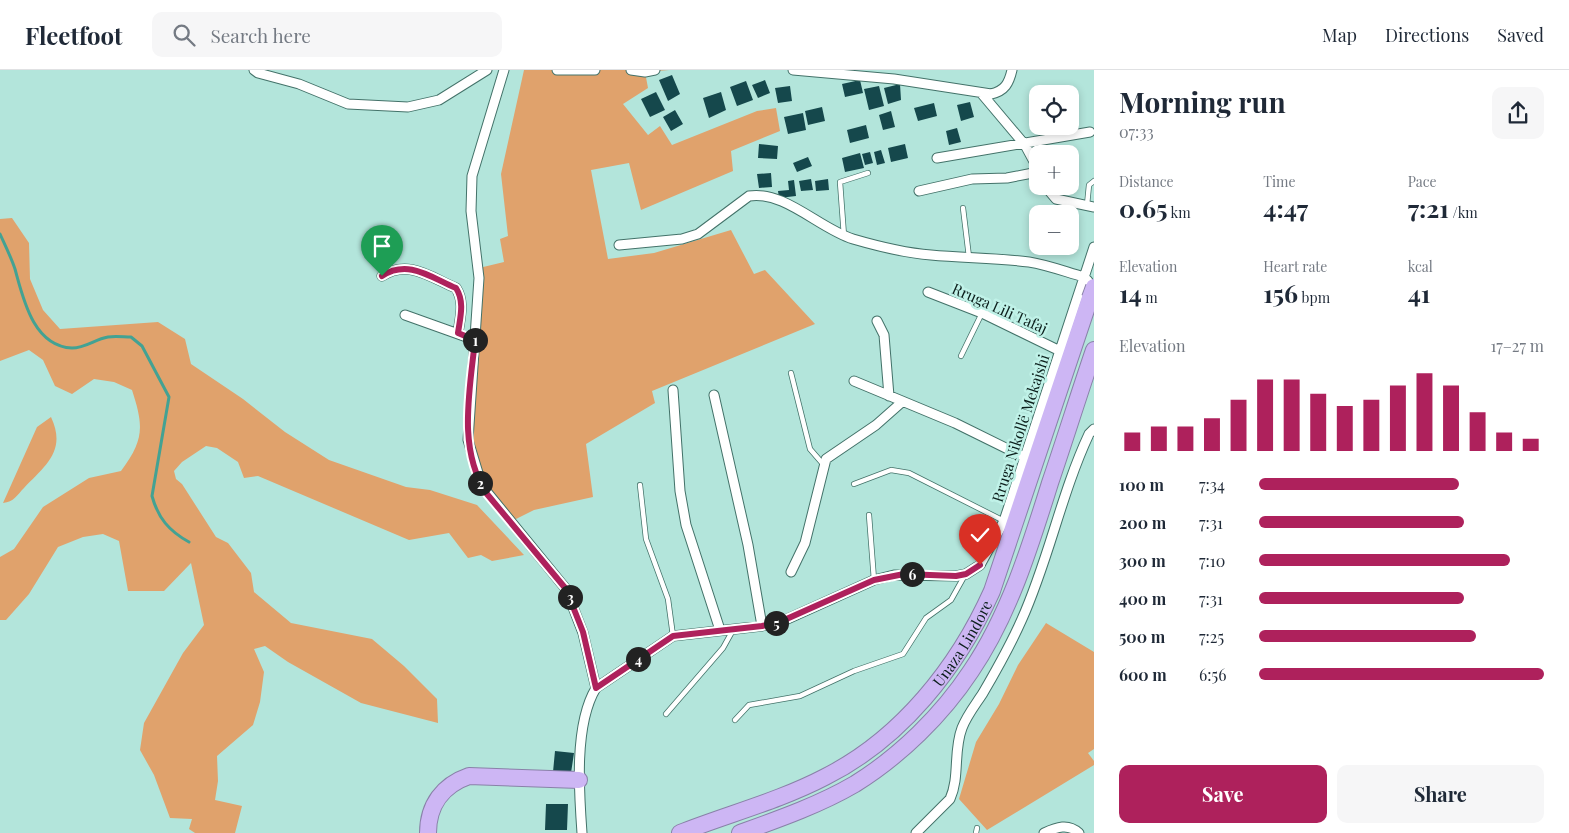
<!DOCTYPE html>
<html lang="en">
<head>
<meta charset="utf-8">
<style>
	:root { --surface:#fff; --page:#f6f6f7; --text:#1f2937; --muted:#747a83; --line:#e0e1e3; --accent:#ae215c }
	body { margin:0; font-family:"Playfair Display",serif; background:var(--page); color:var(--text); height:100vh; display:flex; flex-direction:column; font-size:19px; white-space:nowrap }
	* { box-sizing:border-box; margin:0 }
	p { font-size:16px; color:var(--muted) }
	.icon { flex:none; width:28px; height:28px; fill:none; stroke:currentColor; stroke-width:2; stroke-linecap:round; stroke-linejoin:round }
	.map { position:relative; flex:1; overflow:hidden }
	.drawer { display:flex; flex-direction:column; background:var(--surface); width:475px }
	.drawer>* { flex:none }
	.buttons { position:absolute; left:1029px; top:15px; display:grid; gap:10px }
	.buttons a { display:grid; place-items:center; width:50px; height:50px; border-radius:10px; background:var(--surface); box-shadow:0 2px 8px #0003; font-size:25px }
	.pin { position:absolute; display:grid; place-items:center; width:42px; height:42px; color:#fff; margin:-51px -21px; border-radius:50% 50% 50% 0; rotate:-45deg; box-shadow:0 0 5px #0007 }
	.pin .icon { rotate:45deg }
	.km { position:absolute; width:25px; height:25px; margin:-12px; border-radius:50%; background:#222; color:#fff; font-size:14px; line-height:25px; text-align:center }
	.round { display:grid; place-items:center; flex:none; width:52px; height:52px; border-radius:10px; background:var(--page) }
	.head { display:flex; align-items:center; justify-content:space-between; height:85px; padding:0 25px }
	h1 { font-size:28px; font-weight:700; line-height:38px }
	.metrics { display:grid; grid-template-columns:repeat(3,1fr); gap:8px; height:85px; padding:5px 25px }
	.metrics div { display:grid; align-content:center }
	.metrics b { font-size:25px; font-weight:700 }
	.metrics small { font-size:14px; font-weight:400 }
	.metrics p { font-size:14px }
	.chart { height:140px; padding:10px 25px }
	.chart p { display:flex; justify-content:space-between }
	.chart svg { width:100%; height:90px; margin-top:5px; stroke:var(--accent); stroke-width:6 }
	.primary-button { display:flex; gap:10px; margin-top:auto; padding:10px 25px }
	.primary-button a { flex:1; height:58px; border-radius:10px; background:var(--accent); color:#fff; font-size:20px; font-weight:700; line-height:58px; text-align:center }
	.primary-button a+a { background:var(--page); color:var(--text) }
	ul { padding:0 25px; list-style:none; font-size:16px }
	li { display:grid; grid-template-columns:80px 60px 1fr; align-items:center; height:38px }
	li i { height:12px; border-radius:6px; background:var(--accent) }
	header { display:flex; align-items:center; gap:30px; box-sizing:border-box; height:70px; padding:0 25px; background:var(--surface); border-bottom:1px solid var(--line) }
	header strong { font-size:24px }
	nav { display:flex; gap:28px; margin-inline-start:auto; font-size:18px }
	.search { width:350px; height:45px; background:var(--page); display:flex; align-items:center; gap:12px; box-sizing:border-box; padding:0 18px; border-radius:10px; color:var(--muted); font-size:19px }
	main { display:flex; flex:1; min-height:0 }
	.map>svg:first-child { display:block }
	.green { fill:#e0a26c }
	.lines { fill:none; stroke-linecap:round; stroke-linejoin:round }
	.stream { stroke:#43a293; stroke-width:3 }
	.building { fill:#15484c }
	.lane-casing { stroke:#437269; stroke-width:6 }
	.street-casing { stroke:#437269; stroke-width:11 }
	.highway-casing { stroke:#8981a8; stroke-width:18 }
	.lane { stroke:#fff; stroke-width:4.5 }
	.street { stroke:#fff; stroke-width:9 }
	.highway { stroke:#cdb6f4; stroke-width:16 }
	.highway-bridge-casing { stroke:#8981a8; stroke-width:18; stroke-linecap:butt }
	.highway-bridge { stroke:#cdb6f4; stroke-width:16 }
	.route-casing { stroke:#fff; stroke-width:10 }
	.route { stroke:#ae215c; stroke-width:6 }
	.labels { text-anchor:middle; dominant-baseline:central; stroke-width:5; stroke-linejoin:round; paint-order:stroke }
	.street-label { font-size:15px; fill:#0b1e1b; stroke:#c0f2e8 }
</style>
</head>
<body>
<header>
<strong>Fleetfoot</strong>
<div class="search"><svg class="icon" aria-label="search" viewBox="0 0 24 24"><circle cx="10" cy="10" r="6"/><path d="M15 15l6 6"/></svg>Search here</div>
<nav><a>Map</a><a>Directions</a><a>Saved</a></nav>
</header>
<main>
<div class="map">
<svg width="1094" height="763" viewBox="0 0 1094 763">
	<rect width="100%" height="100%" fill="#b3e5db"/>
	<path class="green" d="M524 0H669L645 2 648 18 623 34 648 65 660 56 672 75 757 41 776 38 780 61 731 81 733 101 641 140 629 93 591 100 608 189 654 183 731 160 754 204 765 200 815 254 652 321 655 333 586 374 593 427 534 440 510 452 487 424 468 370 479 198 504 192 500 169 508 166 501 104Z
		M12 148 29 173 30 209 43 240 60 259 158 252 185 269 191 294 243 329 285 362 329 390 406 417 430 420 477 435 524 485 492 491 481 485 468 488 449 463 409 470 258 406 244 408 238 392 217 378 206 376 182 392 174 401 176 409 182 414 216 467 228 473 251 503 254 522 291 553 372 569 404 596 437 629 438 653 361 633 288 592 265 576 254 579 264 602 260 632 253 655 217 686 218 711 215 730 242 736 235 763H195L189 759 192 749 170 748 154 705 140 680 144 653 183 583 204 555 191 493 164 521H128L119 471 103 464 83 467 58 477 29 524 6 550H0V487L14 479 43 437 89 408 121 401C144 370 144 357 132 320L114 312 94 309 72 324 55 316 43 290 29 280 0 291V149Z
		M51 347C67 381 45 396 24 418 17 425 14 432 3 433L37 357Z
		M1046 553 1094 582V679L1088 683 1094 691V695L987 760 959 729 976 672 999 634 1018 595Z"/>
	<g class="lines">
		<path class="stream" d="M0 164C5 175 11 187 15 199 23 228 33 276 72 278 86 278 95 269 108 267 115 266 124 267 131 267L142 276 169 327 152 426C158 448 169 461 189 472"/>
	</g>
	<path class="building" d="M672 5 680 24 668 31 659 10Z
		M765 10 770 23 758 28 752 15Z
		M860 10 863 23 845 27 842 14Z
		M746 11 753 30 737 36 730 17Z
		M900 14 901 30 888 34 884 18Z
		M790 16 792 31 778 33 775 18Z
		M879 16 884 36 869 40 864 19Z
		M656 22 665 40 650 47 641 29Z
		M721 22 726 40 709 48 703 28Z
		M970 32 974 47 961 51 957 35Z
		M934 33 937 46 918 51 914 38Z
		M822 37 825 51 808 55 805 41Z
		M675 40 683 54 671 61 663 47Z
		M891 41 895 57 883 60 879 45Z
		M803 43 806 60 788 64 784 47Z
		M866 55 869 68 850 73 847 60Z
		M957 58 961 72 949 75 946 61Z
		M759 74 778 76 777 89 758 88Z
		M905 74 908 88 891 92 888 78Z
		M881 80 885 93 877 95 874 82Z
		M870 82 873 93 865 95 862 84Z
		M860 83 864 98 845 102 842 88Z
		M808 87 812 96 797 102 793 93Z
		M771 103 772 117 759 118 757 104Z
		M811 109 813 120 801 121 799 111Z
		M828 109 829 120 816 121 815 111Z
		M794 110 796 126 779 128 778 121 789 120 788 111Z
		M555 681 574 683 571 703 553 702Z
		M546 734H568L567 760H545Z"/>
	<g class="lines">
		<g class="lane-casing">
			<path id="lane" d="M1087 135 1089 115 1094 111
				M963 138 969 187
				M844 166 840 112 868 103
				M961 286 982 243
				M791 303 810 379 823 394
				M854 414 891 400 909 403 1004 451
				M640 415 646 469 668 529 673 566
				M869 445 874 510
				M666 644 723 578 733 560
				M735 650 749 635 800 626 854 601 903 584 926 548 951 530 965 505
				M976 763 977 758"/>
		</g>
		<g class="street-casing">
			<path id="street" d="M254 0 258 3 299 14 348 34 408 37 439 30 487 0
				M504 0 472 106 471 141 479 208 468 370 482 416 566 519 583 563 596 618
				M557 0H595
				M631 0 645 2 655 0
				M793 0 894 9 991 24C1005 21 1009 13 1012 0
				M982 24 1025 75 1038 99
				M937 88 1090 62
				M1045 116 1056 129 1094 137
				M919 121 972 109 1007 108 1038 102
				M619 175 682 169 698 164 749 126C784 120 820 159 853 169 877 176 906 183 931 185 963 188 997 188 1029 192 1048 195 1066 202 1084 207L1088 211
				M382 206C408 189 430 207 456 218 465 232 460 248 458 263
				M928 222 982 243 1060 281
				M405 245 475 270
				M877 251 884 265 889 326
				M854 311 955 353 1024 387
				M673 320 680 421 686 455 720 560
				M714 325 748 475 762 556
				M791 502 805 473 826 389 876 355 902 332
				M582 763C579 722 574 654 596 618L673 566 762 556 783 551 874 510 894 505 956 506 966 504 980 495 1004 451 1094 177
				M916 763 950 729C960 707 953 681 962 658 967 645 976 634 983 623 997 599 1011 574 1022 549 1049 489 1061 424 1089 364L1094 359
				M1044 763C1057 757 1068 753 1079 763"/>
		</g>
		<g class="highway-casing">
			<g id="highway">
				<path d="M428 763C428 735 443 715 469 706L579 710"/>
				<path id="s1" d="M680 763C728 744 779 731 825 707 901 669 958 597 992 521L1090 228"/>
				<path d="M740 763C779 749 819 735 855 714 900 686 942 645 971 601 1009 545 1030 477 1050 413 1065 369 1079 324 1094 280"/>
			</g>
		</g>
		<use href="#lane" class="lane"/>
		<use href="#street" class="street"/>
		<use href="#highway" class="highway"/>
		<g class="highway-bridge-casing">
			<path id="highway-bridge" d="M1090 228 1094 217"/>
		</g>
		<use href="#highway-bridge" class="highway-bridge"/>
	</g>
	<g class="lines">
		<g class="route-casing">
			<path id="route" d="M382 206C408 189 430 207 456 218 465 232 460 248 458 263L475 270C470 320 457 379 487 424L566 519 583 562 596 618 673 566 762 556 782 551 874 510 904 504 956 506 966 504 980 495"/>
		</g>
		<use href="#route" class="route"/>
	</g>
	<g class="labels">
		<g class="street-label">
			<text transform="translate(1000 238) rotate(24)">Rruga Lili Tafaj</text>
			<text transform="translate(1020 358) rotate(-72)">Rruga Nikollë Mekajshi</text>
			<text stroke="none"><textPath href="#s1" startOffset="350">Unaza Lindore</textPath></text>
		</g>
	</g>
</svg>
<div class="buttons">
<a><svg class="icon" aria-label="locate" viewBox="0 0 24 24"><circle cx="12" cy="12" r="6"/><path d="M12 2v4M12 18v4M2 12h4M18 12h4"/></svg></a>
<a>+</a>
<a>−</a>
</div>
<div class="pin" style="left:382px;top:206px;background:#1e9e55"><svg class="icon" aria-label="arrive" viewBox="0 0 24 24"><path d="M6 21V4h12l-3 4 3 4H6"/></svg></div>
<div class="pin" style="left:980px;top:495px;background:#d93025"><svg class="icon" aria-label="check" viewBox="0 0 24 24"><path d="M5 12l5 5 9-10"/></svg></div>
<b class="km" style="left:475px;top:270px">1</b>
<b class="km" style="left:480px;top:413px">2</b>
<b class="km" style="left:570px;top:527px">3</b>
<b class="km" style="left:638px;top:589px">4</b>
<b class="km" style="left:776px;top:553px">5</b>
<b class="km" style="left:912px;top:504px">6</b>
</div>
<section class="drawer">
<div class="head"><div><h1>Morning run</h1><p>07:33</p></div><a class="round"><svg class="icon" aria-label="share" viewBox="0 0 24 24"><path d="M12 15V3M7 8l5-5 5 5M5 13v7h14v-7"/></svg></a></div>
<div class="metrics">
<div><p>Distance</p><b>0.65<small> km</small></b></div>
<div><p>Time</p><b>4:47</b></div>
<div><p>Pace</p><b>7:21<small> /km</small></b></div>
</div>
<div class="metrics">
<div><p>Elevation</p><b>14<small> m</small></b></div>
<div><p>Heart rate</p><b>156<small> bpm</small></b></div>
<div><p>kcal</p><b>41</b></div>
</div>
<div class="chart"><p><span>Elevation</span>17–27 m</p>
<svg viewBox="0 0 160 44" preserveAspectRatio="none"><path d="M5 44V35M15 44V32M25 44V32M35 44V28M45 44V19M55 44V9M65 44V9M75 44V16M85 44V22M95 44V19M105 44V12M115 44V6M125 44V12M135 44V25M145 44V35M155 44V38"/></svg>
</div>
<ul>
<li><b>100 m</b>7:34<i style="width:70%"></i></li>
<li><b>200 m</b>7:31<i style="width:72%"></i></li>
<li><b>300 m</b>7:10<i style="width:88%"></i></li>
<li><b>400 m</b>7:31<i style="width:72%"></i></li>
<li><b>500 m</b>7:25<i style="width:76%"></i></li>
<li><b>600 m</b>6:56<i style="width:100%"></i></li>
</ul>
<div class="primary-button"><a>Save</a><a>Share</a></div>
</section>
</main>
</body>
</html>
